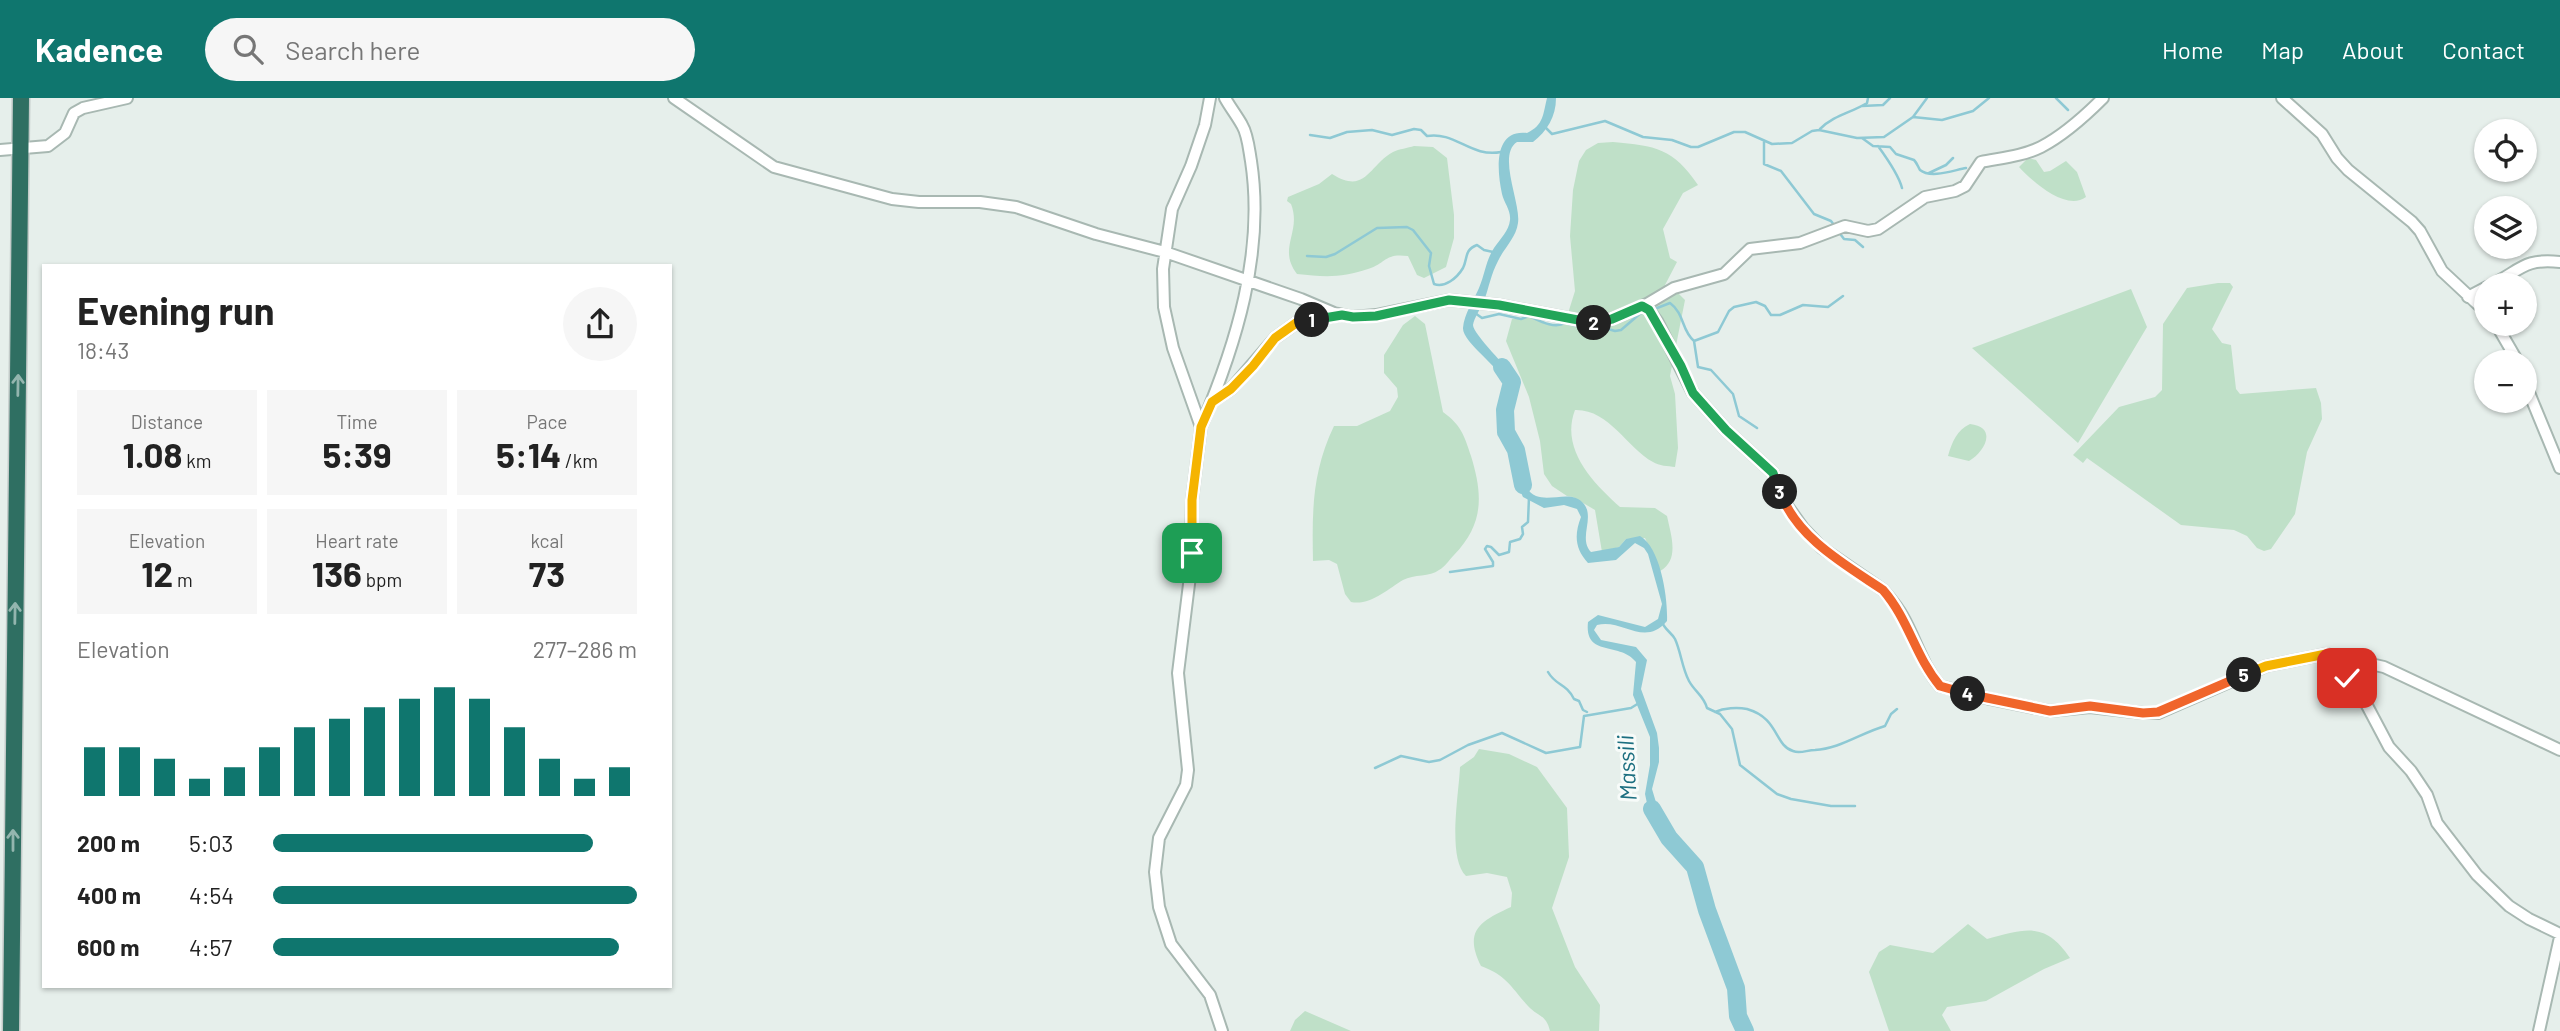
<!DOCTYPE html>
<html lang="en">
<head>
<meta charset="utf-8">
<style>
	:root { --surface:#fff; --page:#f6f6f6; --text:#222; --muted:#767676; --accent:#0f766e }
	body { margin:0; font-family:Barlow,sans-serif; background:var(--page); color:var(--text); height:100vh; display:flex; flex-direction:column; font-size:26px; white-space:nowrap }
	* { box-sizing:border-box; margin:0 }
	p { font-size:23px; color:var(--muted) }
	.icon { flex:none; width:38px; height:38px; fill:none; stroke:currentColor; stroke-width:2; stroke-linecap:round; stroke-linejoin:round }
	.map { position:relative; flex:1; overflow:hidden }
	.side { position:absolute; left:42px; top:166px; width:630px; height:724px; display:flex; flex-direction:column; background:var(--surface); border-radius:0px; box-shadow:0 2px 5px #0004 }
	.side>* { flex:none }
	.tools { position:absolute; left:2474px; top:21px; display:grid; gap:14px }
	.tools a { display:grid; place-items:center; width:63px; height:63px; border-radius:50%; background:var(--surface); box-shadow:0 2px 5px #0004; font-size:35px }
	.pin { position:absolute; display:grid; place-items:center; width:60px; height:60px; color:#fff; margin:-30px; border-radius:14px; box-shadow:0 4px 10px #0006 }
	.km { position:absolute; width:35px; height:35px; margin:-18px; border-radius:50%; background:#222; color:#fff; font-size:19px; line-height:35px; text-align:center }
	.round { display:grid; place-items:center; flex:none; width:74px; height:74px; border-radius:37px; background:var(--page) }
	.head { display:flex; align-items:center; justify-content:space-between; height:119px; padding:0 35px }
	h1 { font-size:38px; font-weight:700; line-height:52px }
	.metrics { display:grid; grid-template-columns:repeat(3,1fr); gap:10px; height:119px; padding:7px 35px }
	.metrics div { display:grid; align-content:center; border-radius:0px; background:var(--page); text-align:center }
	.metrics b { font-size:35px; font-weight:700 }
	.metrics small { font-size:19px; font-weight:400 }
	.metrics p { font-size:19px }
	.chart { height:196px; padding:14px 35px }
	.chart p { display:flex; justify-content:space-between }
	.chart svg { width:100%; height:126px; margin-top:7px; stroke:var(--accent); stroke-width:6 }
	ul { padding:0 35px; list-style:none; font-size:23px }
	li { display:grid; grid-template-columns:112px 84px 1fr; align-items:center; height:52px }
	li i { height:18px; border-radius:9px; background:var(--accent) }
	header { display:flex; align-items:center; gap:42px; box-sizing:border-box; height:98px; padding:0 35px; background:var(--accent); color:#fff }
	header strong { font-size:33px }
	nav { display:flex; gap:38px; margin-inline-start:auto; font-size:24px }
	.search { width:490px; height:63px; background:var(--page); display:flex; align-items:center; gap:18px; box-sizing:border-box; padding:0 24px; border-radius:38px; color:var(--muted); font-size:26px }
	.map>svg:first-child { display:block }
	.green { fill:#bfe0c8 }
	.water { fill:#8ec9d4 }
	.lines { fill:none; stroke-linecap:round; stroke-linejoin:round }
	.stream { stroke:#8ec9d4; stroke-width:2.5 }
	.river { stroke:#8ec9d4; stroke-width:18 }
	.minor-casing { stroke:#a8b8b2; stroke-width:14 }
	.highway-casing { stroke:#c2cac8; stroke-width:19 }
	.minor { stroke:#fff; stroke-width:10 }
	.highway { stroke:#2f6f62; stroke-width:16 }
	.oneway { stroke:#93b5ae }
	.split-1-casing { stroke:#fff; stroke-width:14 }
	.split-2-casing { stroke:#fff; stroke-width:14 }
	.split-3-casing { stroke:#fff; stroke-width:14 }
	.split-4-casing { stroke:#fff; stroke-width:14 }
	.split-5-casing { stroke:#fff; stroke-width:14 }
	.split-6-casing { stroke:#fff; stroke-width:14 }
	.split-1 { stroke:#f5b400; stroke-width:9 }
	.split-2 { stroke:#22a559; stroke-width:9 }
	.split-3 { stroke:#22a559; stroke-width:9 }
	.split-4 { stroke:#f0652b; stroke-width:9 }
	.split-5 { stroke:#f0652b; stroke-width:9 }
	.split-6 { stroke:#f5b400; stroke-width:9 }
	.labels { text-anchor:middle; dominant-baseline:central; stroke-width:6; stroke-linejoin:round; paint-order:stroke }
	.water-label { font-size:23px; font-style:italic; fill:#1c6f80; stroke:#f7fbf9 }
</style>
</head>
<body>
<header>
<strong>Kadence</strong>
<div class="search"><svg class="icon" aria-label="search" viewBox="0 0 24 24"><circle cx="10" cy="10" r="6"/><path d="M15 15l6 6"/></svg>Search here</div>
<nav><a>Home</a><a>Map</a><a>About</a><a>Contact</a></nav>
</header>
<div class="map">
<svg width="2560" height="933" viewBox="0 0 2560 933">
	<rect width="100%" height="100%" fill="#e6efeb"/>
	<path class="green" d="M1613 44C1656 48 1673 50 1698 87L1683 95 1663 131 1670 160 1677 164 1665 187 1678 195 1685 202 1670 278 1675 296 1678 350 1675 369C1668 368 1659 368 1653 364 1627 350 1609 311 1575 312 1560 351 1593 385 1620 409L1655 410 1667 418C1671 437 1680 462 1660 473L1645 440 1626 441 1619 449 1602 454 1595 412 1573 399 1567 398 1552 388 1544 376 1540 343 1529 299 1506 243 1512 221H1521L1529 218 1544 225 1561 227 1565 225 1575 193 1570 138 1573 92 1579 63 1586 52 1598 45Z
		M1414 48 1433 49 1447 60 1454 117V140L1446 169 1424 180 1417 177 1408 158C1384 155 1387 165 1368 171 1342 180 1324 179 1297 176 1277 150 1302 134 1291 106L1287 103 1288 99 1319 86 1332 76C1366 97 1368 68 1393 54 1399 51 1408 50 1414 48Z
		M2028 60 2036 62 2044 74 2050 73 2066 63 2077 74 2086 99C2066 114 2032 83 2019 69Z
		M2218 185H2230L2233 189 2212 231 2222 245 2231 247 2236 291 2240 296 2316 290 2321 305 2322 321 2307 354 2295 416 2271 451 2264 453 2257 450 2247 438 2234 432 2181 427 2087 360 2083 365 2073 357 2119 309 2155 299 2162 292 2163 226 2187 190Z
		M2131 191 2147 229 2078 345 1972 250Z
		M1415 218 1425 226 1443 314C1461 327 1464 337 1471 358 1483 397 1484 426 1454 457 1449 462 1445 469 1439 472 1430 479 1414 476 1403 482 1388 491 1370 508 1351 504L1345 496 1337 466 1329 462 1313 463C1312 413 1312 374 1334 328H1357L1390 313 1398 299 1397 290 1384 275V257L1403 227Z
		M1970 326C1998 329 1985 354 1969 363L1948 358C1952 344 1957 332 1970 326Z
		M1479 651 1509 656 1537 669 1567 710 1569 759 1552 810 1575 869 1600 907 1599 933H1550C1546 916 1538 919 1528 908 1511 889 1506 877 1481 868 1463 832 1481 823 1511 809L1512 795 1507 779 1487 775 1466 778C1447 760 1459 695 1460 669L1474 659Z
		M1968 826 1987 841C2026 831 2045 823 2070 860L2044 871 1986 903 1947 909 1942 917 1951 933H1889L1869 874 1879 854 1890 847 1933 855Z
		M1305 913 1351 933H1290L1295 922Z"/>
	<path class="water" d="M1547 0H1556C1556 19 1547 33 1533 44H1517C1497 57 1521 105 1518 125 1516 140 1504 150 1498 163 1491 176 1489 189 1484 203 1481 210 1474 220 1473 227 1473 236 1509 271 1516 281L1514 288H1508C1501 270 1462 244 1463 230 1464 216 1474 202 1479 190 1485 176 1486 162 1494 150 1500 141 1509 133 1510 122 1511 112 1504 105 1502 96 1497 73 1493 31 1527 35 1544 27 1543 16 1547 0Z
		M1514 364C1528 369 1520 392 1536 398 1552 404 1572 391 1584 406 1595 420 1578 440 1591 454L1619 449 1626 441 1640 438C1661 450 1668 501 1667 523 1644 550 1622 520 1597 527L1594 532 1601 542 1636 549 1647 562 1641 591 1657 635 1659 650V664L1652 691 1658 711 1667 729 1660 734 1648 710 1645 696 1650 667V639L1633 597 1636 564C1620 543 1584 560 1588 524L1598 517 1645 529 1658 521 1662 506 1648 456 1644 450 1635 445 1616 462 1588 465C1575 451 1574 437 1581 419L1577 411 1564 407 1544 410 1523 399 1517 386Z"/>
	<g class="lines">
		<path class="stream" d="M2056 0 2068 12
			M1862 8 1883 7 1890 0
			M1913 19 1927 0
			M1546 30 1552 36 1605 23 1643 39 1672 42 1691 49H1698L1734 34H1745L1772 46 1792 45 1812 33 1819 32 1857 40 1884 39 1913 19 1942 22 1973 13 1989 0
			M1820 31C1834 17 1851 15 1867 5L1868 0
			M1310 37 1330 40 1347 34 1372 32 1392 37 1414 31 1421 32 1427 38C1455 33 1471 60 1501 54
			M1862 40 1873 48 1890 49 1896 56 1914 62C1917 65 1918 69 1920 72 1931 81 1954 72 1966 70
			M1764 44V66L1781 73 1814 116 1831 123 1834 127
			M1878 48C1886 59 1899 78 1902 90
			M1929 75 1946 67 1953 60
			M1838 133 1844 141 1855 142 1863 149
			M1307 158 1326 159 1335 156 1377 130 1407 129 1413 132 1431 155 1429 168 1434 186C1445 190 1457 180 1463 170 1468 160 1464 152 1477 147L1484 152 1493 154
			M1652 212 1670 205C1685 216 1681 232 1694 243L1718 234 1729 213 1734 209 1756 204 1765 208 1771 217H1780L1803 207 1828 209 1843 198
			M1475 215 1482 220 1499 216 1521 221 1529 218C1540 223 1554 231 1565 225L1588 231 1594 230
			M1601 229 1615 233 1621 232 1642 214
			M1694 243 1698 269 1711 272 1733 296 1739 318 1757 330
			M1450 474 1493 468V464L1485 451 1487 448 1491 449 1499 457 1509 454 1510 444 1520 441 1523 436 1522 429 1528 424 1529 399
			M1662 524C1665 532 1671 534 1675 541 1681 554 1682 570 1689 583 1695 594 1704 598 1707 610L1720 616 1732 631 1740 667 1777 696 1791 701 1831 708H1855
			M1548 574C1556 588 1566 585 1574 601L1579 603 1583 612 1587 614
			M1715 614C1724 610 1737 609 1747 611 1779 620 1774 647 1793 653 1800 656 1807 652 1815 652 1839 651 1861 635 1885 628L1891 616 1897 611
			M1375 670 1401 658 1429 664 1440 662 1468 647 1502 635 1546 655 1580 649 1584 618 1631 610 1639 605"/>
		<path class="river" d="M1502 269 1512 284 1505 312 1506 334 1516 352 1523 387
			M1652 711 1669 740 1695 769 1707 812 1736 890 1738 918 1745 933"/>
		<g class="minor-casing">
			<path id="minor" d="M674 0 774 69 892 101 919 104H980L1016 109 1096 136 1165 154 1301 201 1334 215 1353 219 1376 217 1449 202 1499 207 1594 225 1612 221 1647 206 1674 190 1724 176 1750 151 1800 145 1845 128 1868 133 1878 131 1925 99 1955 93 1965 88 1981 64C2001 60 2023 58 2041 49 2064 37 2085 18 2103 0
				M1210 0 1205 27 1191 68 1172 111 1163 171 1164 209 1173 250 1201 329 1192 402 1191 470 1178 575 1188 672 1186 687 1159 740 1155 774 1159 809 1171 846 1210 897 1222 933
				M2282 0 2322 36 2337 60 2348 72 2412 124 2420 133 2442 173 2487 215
				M0 52 48 48 65 35 74 15 83 10 127 0
				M2491 187C2521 172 2524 160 2560 164
				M2468 199 2487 189
				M1642 208 1649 212 1657 223 1693 295 1726 332 1773 375 1783 402 1803 430 1822 450 1883 492C1890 500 1898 509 1903 519 1916 542 1922 567 1940 588L1990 601 2050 613 2090 609 2143 615H2158L2266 568 2326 556 2384 569 2560 652
				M2496 226 2518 264
				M2525 285 2560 370
				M1213 303 1231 291 1275 240 1296 225 1339 217
				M1201 329C1236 247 1265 154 1251 63 1249 52 1248 37 1242 27 1237 18 1230 9 1225 0
				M2326 556 2362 598 2389 649 2411 673 2427 697 2437 725 2477 777 2509 808 2529 821 2560 836
				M2539 933 2560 839"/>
		</g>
		<g class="highway-casing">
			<path id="highway" d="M11 933 21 0"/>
		</g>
		<use href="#minor" class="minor"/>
		<use href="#highway" class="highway"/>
	</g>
	<defs><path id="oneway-shaft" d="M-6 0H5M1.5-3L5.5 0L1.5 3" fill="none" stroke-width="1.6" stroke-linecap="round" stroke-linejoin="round" transform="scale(1.75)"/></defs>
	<g class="oneway">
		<use href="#oneway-shaft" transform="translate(18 287) rotate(-89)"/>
		<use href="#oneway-shaft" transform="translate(15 515) rotate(-89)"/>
		<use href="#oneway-shaft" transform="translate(13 742) rotate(-90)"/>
	</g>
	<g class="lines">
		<g class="split-1-casing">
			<path id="split-1" d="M1192 455V402L1201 329 1212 304 1231 291 1253 268 1275 240 1296 225 1312 222"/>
		</g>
		<g class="split-2-casing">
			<path id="split-2" d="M1312 222 1342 217 1353 219 1376 218 1449 202 1499 207 1594 225"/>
		</g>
		<g class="split-3-casing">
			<path id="split-3" d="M1594 225 1612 221 1642 208 1649 212 1681 268 1693 295 1726 332 1773 375 1780 394"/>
		</g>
		<g class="split-4-casing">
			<path id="split-4" d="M1780 394C1797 440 1844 466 1883 492 1909 522 1915 558 1940 588L1968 596"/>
		</g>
		<g class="split-5-casing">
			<path id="split-5" d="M1968 596 2050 613 2090 608 2143 615 2158 614 2244 577"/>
		</g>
		<g class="split-6-casing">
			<path id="split-6" d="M2244 577 2266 568 2326 556 2347 580"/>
		</g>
		<use href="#split-1" class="split-1"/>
		<use href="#split-2" class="split-2"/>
		<use href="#split-3" class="split-3"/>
		<use href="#split-4" class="split-4"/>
		<use href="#split-5" class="split-5"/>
		<use href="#split-6" class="split-6"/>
	</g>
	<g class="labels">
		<g class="water-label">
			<text transform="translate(1626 670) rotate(-93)">Massili</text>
		</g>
	</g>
</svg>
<div class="tools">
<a><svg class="icon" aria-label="locate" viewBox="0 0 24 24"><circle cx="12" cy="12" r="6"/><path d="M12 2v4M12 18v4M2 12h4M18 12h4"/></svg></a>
<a><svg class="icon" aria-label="layers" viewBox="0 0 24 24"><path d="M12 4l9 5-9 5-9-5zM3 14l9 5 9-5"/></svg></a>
<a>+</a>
<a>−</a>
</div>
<div class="pin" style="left:1192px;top:455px;background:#1e9e55"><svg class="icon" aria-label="arrive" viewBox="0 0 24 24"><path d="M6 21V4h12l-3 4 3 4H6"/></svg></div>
<div class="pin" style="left:2347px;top:580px;background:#d93025"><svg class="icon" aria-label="check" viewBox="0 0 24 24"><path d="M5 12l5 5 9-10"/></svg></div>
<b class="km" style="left:1312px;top:222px">1</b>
<b class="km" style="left:1594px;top:225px">2</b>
<b class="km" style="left:1780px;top:394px">3</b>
<b class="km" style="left:1968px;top:596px">4</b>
<b class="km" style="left:2244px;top:577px">5</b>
<section class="side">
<div class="head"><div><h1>Evening run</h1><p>18:43</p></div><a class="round"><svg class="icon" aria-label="share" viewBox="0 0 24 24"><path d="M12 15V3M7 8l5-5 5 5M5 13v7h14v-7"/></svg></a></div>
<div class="metrics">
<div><p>Distance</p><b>1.08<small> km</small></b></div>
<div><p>Time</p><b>5:39</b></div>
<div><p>Pace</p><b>5:14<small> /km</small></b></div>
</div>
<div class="metrics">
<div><p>Elevation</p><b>12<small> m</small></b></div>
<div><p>Heart rate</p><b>136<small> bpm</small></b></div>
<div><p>kcal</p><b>73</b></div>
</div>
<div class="chart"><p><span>Elevation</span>277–286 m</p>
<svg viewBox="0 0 160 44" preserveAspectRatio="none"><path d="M5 44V27M15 44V27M25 44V31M35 44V38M45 44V34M55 44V27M65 44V20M75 44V17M85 44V13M95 44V10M105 44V6M115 44V10M125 44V20M135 44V31M145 44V38M155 44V34"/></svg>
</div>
<ul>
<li><b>200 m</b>5:03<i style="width:88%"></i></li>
<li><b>400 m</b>4:54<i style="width:100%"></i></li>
<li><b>600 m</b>4:57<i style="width:95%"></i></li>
</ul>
</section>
</div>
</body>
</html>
